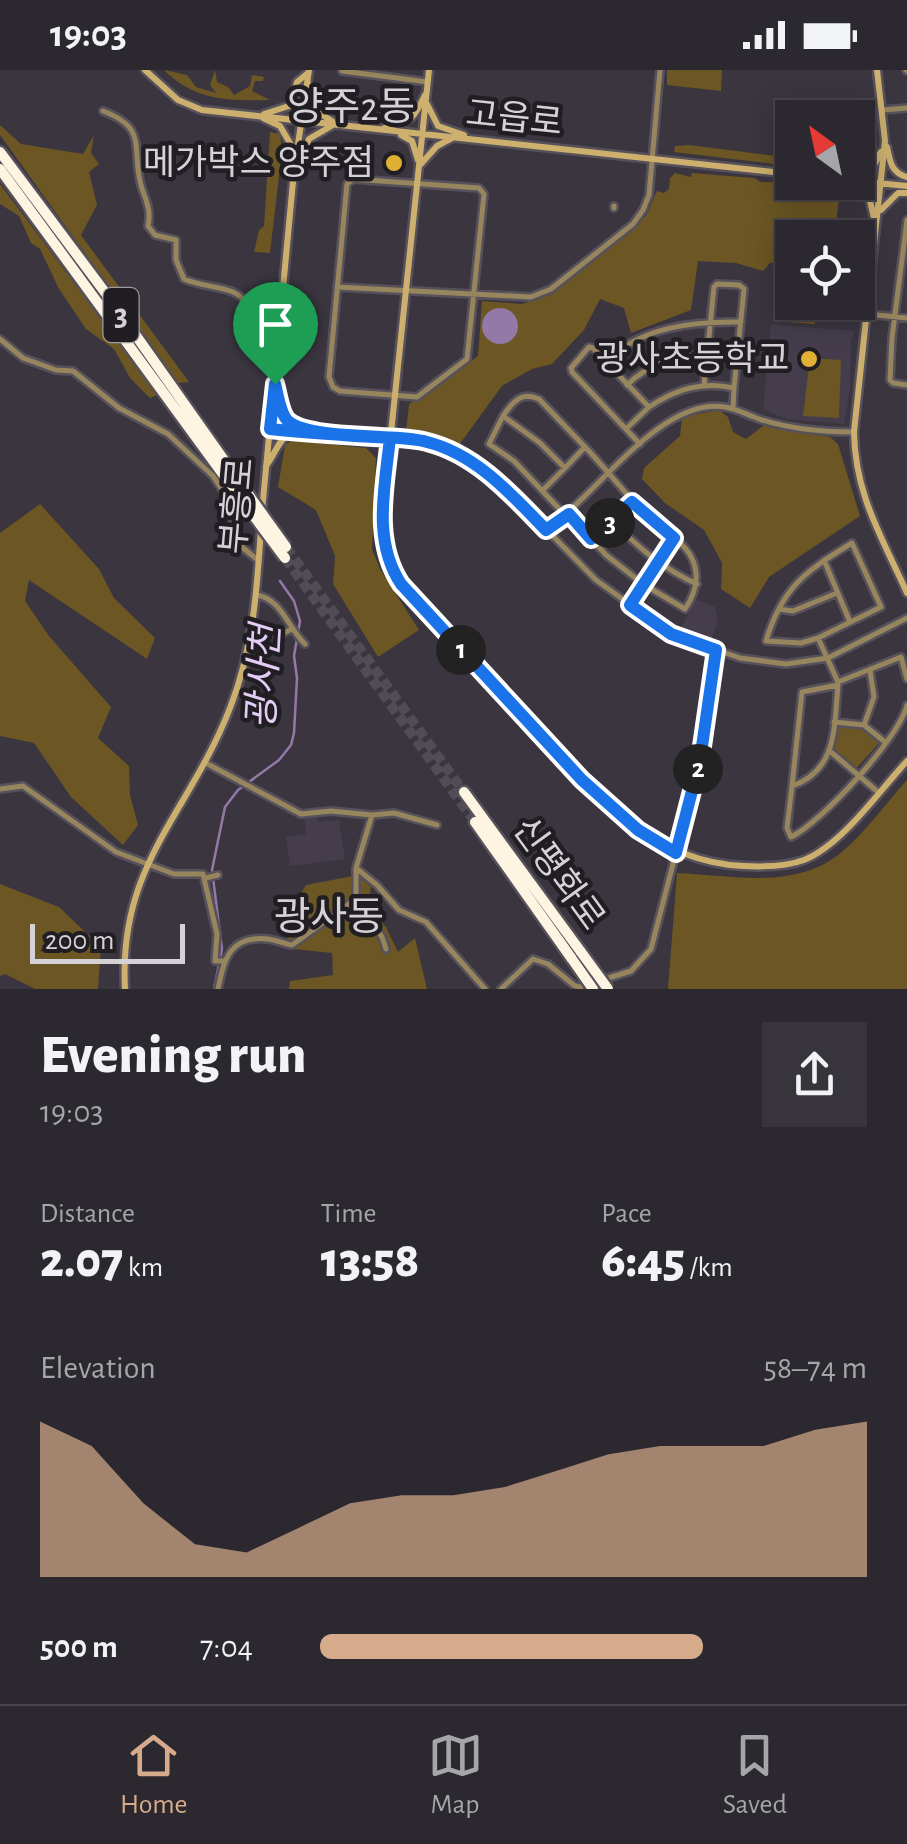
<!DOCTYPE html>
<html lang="en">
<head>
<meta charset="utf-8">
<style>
	:root { --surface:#2c282f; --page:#38343b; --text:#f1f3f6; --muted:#a6a6aa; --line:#48444b; --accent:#d6ab8b }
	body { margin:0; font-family:"Alegreya Sans","Noto Sans KR",sans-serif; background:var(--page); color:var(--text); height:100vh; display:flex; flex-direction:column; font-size:38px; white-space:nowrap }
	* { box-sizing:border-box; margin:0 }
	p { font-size:32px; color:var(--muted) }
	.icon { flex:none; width:55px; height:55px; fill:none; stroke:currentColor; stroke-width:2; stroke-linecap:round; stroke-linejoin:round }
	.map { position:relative; height:919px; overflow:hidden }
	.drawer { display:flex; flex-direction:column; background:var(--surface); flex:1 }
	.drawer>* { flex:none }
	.needle { width:65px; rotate:327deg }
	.buttons { position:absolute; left:775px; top:30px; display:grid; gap:20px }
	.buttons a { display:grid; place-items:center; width:100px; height:100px; border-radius:0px; background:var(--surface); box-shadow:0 5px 25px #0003,0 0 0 2px var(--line); font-size:50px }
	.scale { position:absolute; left:30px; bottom:25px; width:155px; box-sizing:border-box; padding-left:10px; border:5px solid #d4d1d7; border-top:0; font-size:28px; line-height:35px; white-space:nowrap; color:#d4d1d7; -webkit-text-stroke:8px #201e22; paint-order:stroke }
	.pin { position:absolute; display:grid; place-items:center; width:85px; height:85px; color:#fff; margin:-102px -42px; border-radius:50% 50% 50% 0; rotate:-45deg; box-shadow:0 0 10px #0007 }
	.pin .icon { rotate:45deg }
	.km { position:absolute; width:50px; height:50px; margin:-25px; border-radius:50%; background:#222; color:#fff; font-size:28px; line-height:50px; text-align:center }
	.round { display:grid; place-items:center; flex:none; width:105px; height:105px; border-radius:0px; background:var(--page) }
	.head { display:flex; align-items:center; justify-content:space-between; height:170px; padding:0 40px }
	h1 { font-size:55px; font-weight:800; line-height:75px }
	.figures { display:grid; grid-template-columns:repeat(3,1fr); gap:15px; height:170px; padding:10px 40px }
	.figures div { display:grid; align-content:center }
	.figures b { font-size:50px; font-weight:800 }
	.figures small { font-size:28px; font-weight:400 }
	.figures p { font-size:28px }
	.chart { height:280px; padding:20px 40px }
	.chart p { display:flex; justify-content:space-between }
	.chart svg { width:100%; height:180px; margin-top:10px; fill:var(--accent); opacity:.7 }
	ul { padding:0 40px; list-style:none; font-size:32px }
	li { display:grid; grid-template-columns:160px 120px 1fr; align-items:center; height:75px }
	li i { height:25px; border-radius:12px; background:var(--accent) }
	.status { display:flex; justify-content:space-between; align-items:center; height:70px; padding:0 50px; background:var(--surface); direction:ltr }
	.status svg { height:28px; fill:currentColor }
	.tabs { display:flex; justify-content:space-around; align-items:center; height:140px; border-top:2px solid var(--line); background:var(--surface); font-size:28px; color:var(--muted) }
	.tabs a { display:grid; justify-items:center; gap:5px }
	.tabs .active { color:var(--accent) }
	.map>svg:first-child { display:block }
	.built { fill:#453d4c }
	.green { fill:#6b5624 }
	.water { fill:#9279a7 }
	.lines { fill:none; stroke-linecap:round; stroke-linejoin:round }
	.stream { stroke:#9279a7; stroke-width:2.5 }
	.highway-tunnel { stroke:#514c56; stroke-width:10; stroke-dasharray:10 5; stroke-linecap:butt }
	.street-casing { stroke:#56515a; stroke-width:10 }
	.secondary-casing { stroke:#56515a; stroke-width:11 }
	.highway-casing { stroke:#56515a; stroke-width:15 }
	.street { stroke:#97855d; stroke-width:5 }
	.secondary { stroke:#cdb06e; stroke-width:6 }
	.highway { stroke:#fdf4e1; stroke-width:10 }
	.highway-bridge-casing { stroke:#56515a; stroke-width:15; stroke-linecap:butt }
	.highway-bridge { stroke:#fdf4e1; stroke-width:10 }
	.route-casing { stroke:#fff; stroke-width:20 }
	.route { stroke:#1a73e8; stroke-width:12 }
	.poi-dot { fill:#e0b034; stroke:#201e22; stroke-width:4 }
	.labels { text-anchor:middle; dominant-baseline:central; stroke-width:9; stroke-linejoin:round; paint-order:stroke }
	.shield { fill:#201e22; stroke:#9e9ba1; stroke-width:2.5 }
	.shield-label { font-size:32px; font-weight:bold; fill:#d4d1d7 }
	.street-label { font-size:35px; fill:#d4d1d7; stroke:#201e22 }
	.poi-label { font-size:35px; fill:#d4d1d7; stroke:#201e22; text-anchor:end }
	.water-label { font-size:38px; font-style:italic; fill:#e3ccf6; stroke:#201e22 }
	.quarter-label { font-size:40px; fill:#d4d1d7; stroke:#201e22 }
</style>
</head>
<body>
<div class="status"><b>19:03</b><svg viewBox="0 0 49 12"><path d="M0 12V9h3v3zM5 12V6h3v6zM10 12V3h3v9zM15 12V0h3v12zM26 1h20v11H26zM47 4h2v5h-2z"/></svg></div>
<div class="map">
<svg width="907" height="919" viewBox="0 0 907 919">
	<rect width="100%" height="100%" fill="#3a353f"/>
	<path class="built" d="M771 254 855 261 851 271 850 319 844 354 788 349 763 340Z
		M698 530 715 537 718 550 710 574 679 562 695 531Z
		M317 746 318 752 339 750 345 789 290 796 286 767 306 764 305 748Z"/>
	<path class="green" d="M164 0 187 5 196 17 216 23 210 15 215 0 217 12 228 17 234 25 250 16 252 5 264 7 263 11H255L252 21 270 30C229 31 195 31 164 0Z
		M667 0H722L721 21 667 15Z
		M0 55 21 74 83 84 94 65 91 83 99 94 89 102 97 135 81 165 189 312 178 313 0 65Z
		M270 62 280 64 282 80 270 183 254 182 259 160 264 156Z
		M689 75 792 88V96L674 82 675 76Z
		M675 103 691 107 692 103 754 108 761 112 814 113 813 125 834 130 832 117 840 122 836 152 850 167 792 168V189L770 193 763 201 736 193 698 191 691 240 631 263 624 238 600 229 584 260 552 294 532 299 502 316 459 375 406 361 409 334 478 286 482 231 522 234 552 224 646 146 657 121 664 123 669 119 670 108Z
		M0 114 158 325 150 328 130 308 114 279 86 259 59 219 40 179 31 173 19 146 0 134Z
		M799 232 816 233 815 254 773 251 774 244 796 238Z
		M810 288 841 290 839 348 803 346Z
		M719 340 728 347 733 362 746 369 764 355 830 367 838 374 860 446 769 507 750 538 721 519 722 493 704 460 665 433 642 409 644 398 680 366 682 347Z
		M292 370 366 378 376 388 372 479 380 499 419 560 378 587 333 514 335 486 316 440 278 417 285 375Z
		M40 434 99 499 114 528 155 568 147 589 29 510 25 531 49 566 111 637 98 668 129 696 130 725 138 755 123 775 71 727 34 673 0 666V463Z
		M837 657 864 658 879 673 855 700 835 681Z
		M907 710V919H668L677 803C729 805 793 820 838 785 862 767 886 733 907 710Z
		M358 805 371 817 368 837 386 857 398 882 415 868 427 919H289L290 911 333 905 332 883 285 878 298 828 306 815Z
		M0 814 59 837 101 877 98 919H35L5 904 0 906Z"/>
	<path class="water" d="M482 256a18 18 0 1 1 36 0a18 18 0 1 1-36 0Z"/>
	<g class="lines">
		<path class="stream" d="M214 919 222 879 212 800 225 737 238 720 279 690 291 675 294 663 297 608 294 586 300 551 294 531 280 511"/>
		<path class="highway-tunnel" d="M286 477 464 722
			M285 488 475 752"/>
		<g class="street-casing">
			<path id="street" d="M906 0 907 1
				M342 1 428 12
				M883 40 907 38
				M103 41C147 58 132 75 140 111 144 129 152 137 148 156L155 165 176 170V190L184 209C200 216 218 216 233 222 253 231 256 254 281 248
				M353 109 479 118 484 124 467 289 417 327 340 321 333 317 329 307 347 114Z
				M614 138V136
				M907 150 892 268 890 310 893 313 907 315
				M337 217 531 227 551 219 633 154 643 140 649 125 660 0
				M867 244 907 248
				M0 269 23 288 56 300 73 301 119 338 168 364 213 406 223 421 243 478 259 491
				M605 291C643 257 692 251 741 252
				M627 315C647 295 677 285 705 284
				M704 315 714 217 717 214 739 215 744 219 734 318
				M649 337C676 319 702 311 734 318L733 339
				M503 346C513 331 522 321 539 329L585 377 565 398
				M626 359 649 337 593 278 589 277 571 298 572 302 640 374
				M390 368 428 372 463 388 499 411 596 510 671 564 740 588 786 594 828 588 907 548
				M586 378C616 409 638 443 674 468
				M543 420 565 398 540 373 503 346 489 374 514 391 566 446
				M569 444 606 485 643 514 674 468C699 486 703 513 685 539L643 514 630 535
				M613 450C635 476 665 500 697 514
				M546 460C596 426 661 326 725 337 738 339 749 346 762 350 791 359 823 362 853 362
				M591 469 632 432
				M824 490 850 552
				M256 525C281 528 288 558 305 574
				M779 539 793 541 837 523
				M252 560 283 563 290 560
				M818 568 881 537 852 473C806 501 782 517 766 571L801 573 818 568 838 612V615C834 656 838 700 792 716L802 622 838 615
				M838 612 901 587 907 609
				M834 652 864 655 885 672
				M864 655 874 627 870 600
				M831 682 878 722
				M204 692 301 744 331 741 372 745 394 743 437 755
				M792 716 787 758 791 767C821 753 900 667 907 635
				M0 719 23 716 116 782 174 804H203L217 864 215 891H224
				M356 798 377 815 399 840 426 852 485 919
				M206 808 218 805
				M356 829 382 867 386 879
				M218 919C224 889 230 865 268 869 277 870 284 874 292 875L356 829V798L372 745
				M501 919 533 889 548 894 575 916 580 917 631 901 651 879 700 690 716 580"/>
		</g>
		<g class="secondary-casing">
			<path id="secondary" d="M145 0 178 30 202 40 792 104
				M429 0 382 449 387 486 401 514C433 554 470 588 504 626 571 698 637 792 744 796 764 797 785 797 804 790 842 775 879 721 907 691
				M877 0 885 71 854 362C855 425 882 467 907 523
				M308 13 316 41 332 51
				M427 34 438 56 464 65
				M264 44 292 35 297 12 308 3
				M263 48 280 56 294 80
				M384 58C411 49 412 53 425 25
				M401 65 412 71 418 90
				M887 77C890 91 891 103 907 107
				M297 95 309 69 333 55
				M420 95 437 76 452 68
				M858 103 873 97 881 82
				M858 111 907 116
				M846 112 869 127 875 152
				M881 140 898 123H907
				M277 321 288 351 311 359
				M270 359 390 368
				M266 396C275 384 278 371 290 362
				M262 441 294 101 309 0
				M125 919C118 794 189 744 230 638 253 580 257 520 261 458"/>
		</g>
		<g class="highway-casing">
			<path id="highway" d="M0 82 113 233 238 410
				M0 99 236 422
				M464 722 581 882
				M475 752 572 889"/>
		</g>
		<use href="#street" class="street"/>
		<use href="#secondary" class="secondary"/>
		<use href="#highway" class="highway"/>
		<g class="highway-bridge-casing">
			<path id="highway-bridge" d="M238 410 286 477
				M236 422 285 488
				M581 882 608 919
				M572 889 593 919"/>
		</g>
		<use href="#highway-bridge" class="highway-bridge"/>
	</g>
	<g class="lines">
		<g class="route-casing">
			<path id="route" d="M275 314C278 324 280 344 288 351 305 366 368 366 390 368 385 417 372 470 401 514L582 710 638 760 676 783 700 690 716 580 671 564 630 535 674 468 632 432 591 469 569 444 546 460C512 425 476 384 427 372 413 368 395 368 380 367 344 365 307 363 270 359L275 314"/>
		</g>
		<use href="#route" class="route"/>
	</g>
	<g class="poi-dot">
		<circle cx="394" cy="93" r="10"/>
		<circle cx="809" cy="289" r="10"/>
	</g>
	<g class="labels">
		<rect class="shield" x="103.5" y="218" width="35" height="54" rx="8"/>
		<g class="shield-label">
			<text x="121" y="245">3</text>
		</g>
		<g class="street-label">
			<text transform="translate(514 49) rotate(6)">고읍로</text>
			<text transform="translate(238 436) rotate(-85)">부흥로</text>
			<text transform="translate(558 804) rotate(54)">신평화로</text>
		</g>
		<g class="poi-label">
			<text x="374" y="93">메가박스 양주점</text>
			<text x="789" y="289">광사초등학교</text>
		</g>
		<g class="water-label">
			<text transform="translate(265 607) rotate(-87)">광사천</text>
		</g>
		<g class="quarter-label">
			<text x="351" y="38">양주2동</text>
			<text x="329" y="848">광사동</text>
		</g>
	</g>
</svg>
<div class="buttons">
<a><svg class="needle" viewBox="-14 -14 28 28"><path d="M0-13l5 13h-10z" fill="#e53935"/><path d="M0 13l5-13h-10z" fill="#a6a6aa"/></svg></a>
<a><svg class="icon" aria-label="locate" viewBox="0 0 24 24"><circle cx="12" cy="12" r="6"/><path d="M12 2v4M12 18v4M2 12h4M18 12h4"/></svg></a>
</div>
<div class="scale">200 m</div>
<div class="pin" style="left:275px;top:314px;background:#1e9e55"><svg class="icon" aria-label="arrive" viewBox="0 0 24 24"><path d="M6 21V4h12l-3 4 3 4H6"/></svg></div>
<b class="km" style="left:461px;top:580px">1</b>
<b class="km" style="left:698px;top:699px">2</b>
<b class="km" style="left:610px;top:453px">3</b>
</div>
<section class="drawer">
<div class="head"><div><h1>Evening run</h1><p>19:03</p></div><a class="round"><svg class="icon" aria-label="share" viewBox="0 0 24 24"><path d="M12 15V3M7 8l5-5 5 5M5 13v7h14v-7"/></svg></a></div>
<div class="figures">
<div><p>Distance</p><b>2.07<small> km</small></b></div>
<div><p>Time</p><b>13:58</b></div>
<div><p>Pace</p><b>6:45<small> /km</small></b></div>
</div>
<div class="chart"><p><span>Elevation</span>58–74 m</p>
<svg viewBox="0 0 160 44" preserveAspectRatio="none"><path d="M0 44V6L10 12L20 26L30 36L40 38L50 32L60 26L70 24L80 24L90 22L100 18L110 14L120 12L130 12L140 12L150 8L160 6V44z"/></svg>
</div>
<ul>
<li><b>500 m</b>7:04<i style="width:70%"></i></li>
</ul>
</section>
<nav class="tabs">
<a class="active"><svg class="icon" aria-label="home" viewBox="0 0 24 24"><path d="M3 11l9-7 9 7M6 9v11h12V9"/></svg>Home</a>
<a><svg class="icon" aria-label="map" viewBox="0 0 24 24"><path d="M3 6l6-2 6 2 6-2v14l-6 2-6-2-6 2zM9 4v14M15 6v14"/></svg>Map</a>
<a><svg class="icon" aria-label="saved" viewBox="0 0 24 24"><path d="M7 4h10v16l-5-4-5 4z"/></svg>Saved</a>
</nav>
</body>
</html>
